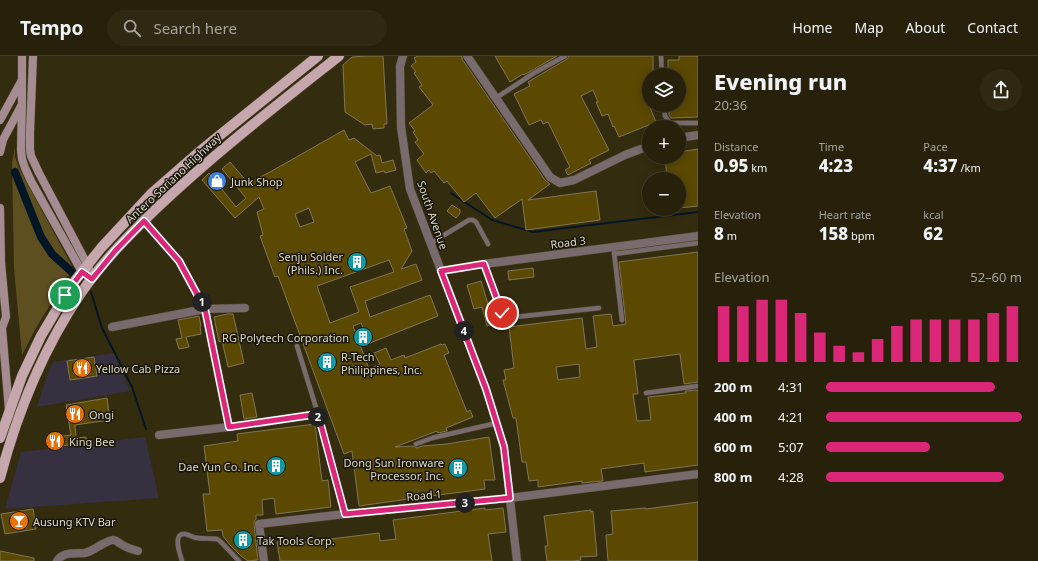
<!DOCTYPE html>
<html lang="en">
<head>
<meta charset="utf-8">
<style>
	:root { --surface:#27210b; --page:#2f2914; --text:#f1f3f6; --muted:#a4a39d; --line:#433e2c; --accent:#db2777 }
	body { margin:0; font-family:"Noto Sans",sans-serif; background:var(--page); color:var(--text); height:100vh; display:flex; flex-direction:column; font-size:15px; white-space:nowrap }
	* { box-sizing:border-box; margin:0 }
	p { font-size:13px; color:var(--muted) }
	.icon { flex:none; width:22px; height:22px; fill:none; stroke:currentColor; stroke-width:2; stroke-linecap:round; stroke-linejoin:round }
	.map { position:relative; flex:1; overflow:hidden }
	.panel { display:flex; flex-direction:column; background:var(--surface); width:340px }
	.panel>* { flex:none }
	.fabs { position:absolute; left:642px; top:12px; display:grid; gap:8px }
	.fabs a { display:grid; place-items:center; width:44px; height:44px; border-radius:50%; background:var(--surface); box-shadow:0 2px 10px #0003,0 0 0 1px var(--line); font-size:20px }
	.pin { position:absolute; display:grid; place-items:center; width:34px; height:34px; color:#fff; margin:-17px; border:2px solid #fff; border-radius:50%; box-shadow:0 1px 4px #0007 }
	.km { position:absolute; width:20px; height:20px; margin:-10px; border-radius:50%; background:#222; color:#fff; font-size:11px; line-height:20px; text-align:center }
	.round { display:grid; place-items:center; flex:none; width:42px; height:42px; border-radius:21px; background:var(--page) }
	.summary { display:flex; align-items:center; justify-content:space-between; height:68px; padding:0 16px }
	h1 { font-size:22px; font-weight:800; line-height:30px }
	.figures { display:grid; grid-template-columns:repeat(3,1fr); gap:6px; height:68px; padding:4px 16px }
	.figures div { display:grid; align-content:center }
	.figures b { font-size:17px; font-weight:800 }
	.figures small { font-size:11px; font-weight:400 }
	.figures p { font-size:11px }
	.chart { height:112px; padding:8px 16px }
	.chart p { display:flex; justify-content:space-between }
	.chart svg { width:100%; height:72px; margin-top:4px; stroke:var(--accent); stroke-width:6 }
	ul { padding:0 16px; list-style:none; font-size:13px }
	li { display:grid; grid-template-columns:64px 48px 1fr; align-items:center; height:30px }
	li i { height:10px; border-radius:5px; background:var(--accent) }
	header { display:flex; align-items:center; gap:24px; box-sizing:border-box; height:56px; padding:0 20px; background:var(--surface); border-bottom:1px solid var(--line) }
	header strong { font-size:19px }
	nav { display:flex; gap:22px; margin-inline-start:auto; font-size:14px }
	.search { width:280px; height:36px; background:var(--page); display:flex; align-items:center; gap:10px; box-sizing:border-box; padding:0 14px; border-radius:22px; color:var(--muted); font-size:15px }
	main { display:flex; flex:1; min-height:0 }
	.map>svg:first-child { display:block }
	.commercial { fill:#363041 }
	.green { fill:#5d4f20 }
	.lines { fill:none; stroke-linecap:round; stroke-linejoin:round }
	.stream { stroke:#031626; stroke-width:2 }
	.canal { stroke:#031626; stroke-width:8 }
	.building { fill:#5b4902; stroke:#7f7657; fill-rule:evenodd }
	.lane-casing { stroke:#4f482d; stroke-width:5.5 }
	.street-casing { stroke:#4f482d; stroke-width:9 }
	.secondary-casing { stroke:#4f482d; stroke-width:9 }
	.primary-casing { stroke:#4f482d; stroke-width:11 }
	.lane { stroke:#796a6d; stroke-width:4.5 }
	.street { stroke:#796a6d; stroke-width:8 }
	.secondary { stroke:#a58c92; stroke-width:8 }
	.primary { stroke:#c7a7ae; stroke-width:10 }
	.route-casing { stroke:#fff; stroke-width:8 }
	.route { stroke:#db2777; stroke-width:5 }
	.labels { text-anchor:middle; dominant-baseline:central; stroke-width:3; stroke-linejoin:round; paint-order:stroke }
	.street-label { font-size:11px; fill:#dfdaca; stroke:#181509 }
	.poi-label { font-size:11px; fill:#dfdaca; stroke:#181509; text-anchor:start }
</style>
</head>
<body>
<header>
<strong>Tempo</strong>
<div class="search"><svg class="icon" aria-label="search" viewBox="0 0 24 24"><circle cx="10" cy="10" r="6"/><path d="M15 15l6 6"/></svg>Search here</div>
<nav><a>Home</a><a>Map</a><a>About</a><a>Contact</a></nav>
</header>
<main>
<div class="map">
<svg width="698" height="505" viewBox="0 0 698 505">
	<rect width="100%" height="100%" fill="#342c0f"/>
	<path class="commercial" d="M114 297 130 335 37 351 47 320 53 306Z
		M145 381 159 442 5 453 21 396Z"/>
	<path class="green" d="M15 91V101L19 112 73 212 37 270 22 299 14 212 12 107Z"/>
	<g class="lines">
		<path class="stream" d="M451 137 492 164 533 176 698 156
			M91 236 102 272 132 331 146 373"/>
		<path class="canal" d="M15 116 41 181 52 198 72 216"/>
	</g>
	<path class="building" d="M366 0H383L387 68H384V72L373 73 372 68 365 69 345 56 343 9 352 1Z
		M417 0H462V3L545 124 550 128 528 144 596 135 600 164 526 174 522 143 495 162 476 137 464 146 447 125 444 127 434 115 431 117 429 114 426 117 417 104 424 98 415 86 418 84 413 76 415 75 409 67 433 49 419 31 422 29 414 17 416 16 411 10 416 6 414 2Z
		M495 0H557L524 19 523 18 510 26Z
		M569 0H653V19H649V49L656 66 619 81 614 70 613 71 608 58 602 60 596 46H598L593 34 581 40 609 94 589 104 591 107 568 119 565 114 570 111 548 66 543 68 541 64 529 69 514 38 530 30 528 26 567 3Z
		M679 0H698V61L671 62 669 59V49H679V19H668V4H679Z
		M344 74 349 84 354 82 377 100 380 99 382 107 393 104 396 114 385 117 384 115 376 117 371 98 355 106 371 137 390 130 407 172 404 173 412 195 401 213 416 208 422 224 365 245 370 261 430 239 438 260 370 287 361 267 353 270 369 313 380 308 374 297 386 292 391 304 404 299 405 302 441 288 442 289 445 288 449 297 444 299 467 356 470 354 473 361 446 372 447 375 438 377 437 375 395 391 413 390 417 392 422 390 447 388 489 381 495 424H484L485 433 423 441 359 450 352 395 344 398 278 220 275 221 260 180 263 179 257 156 264 153 259 141 235 162 202 124 209 117 236 151 246 142 222 113 230 106 248 127 270 116ZM309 152 314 166 300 171 295 158ZM389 204 394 216 350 231 359 256 330 267 317 230Z
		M698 93V150L679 152V123H667L665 101H679V96Z
		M452 149 460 154V157L456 162 447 155Z
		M698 196V326L684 328 680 298 634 304 638 338H633L637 365 651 364 648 341 686 337 685 335 698 334V409L645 416 644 407 601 413 603 425 582 427V425L538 431V424L529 425 526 406H522L516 362H513L503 324H506L504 314 514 312 509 271 582 262 586 293 597 291 593 260 611 258 613 270 626 268 619 206ZM579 308 580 321 558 324 556 311Z
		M533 212 534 221 509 224 508 215Z
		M481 225 494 268 487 270 482 251 474 253 467 229Z
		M227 258H233L244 307 228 311 222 285 219 286 214 261Z
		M199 260 201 270H200L201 278 186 281 189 291 179 293 176 283 182 282 178 264Z
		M94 301 97 320 70 324 67 305Z
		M252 337 257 361 244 363 240 339Z
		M107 342 110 364 75 369 76 382 86 381 87 387 50 391 48 382 71 379 66 349Z
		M315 368 322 425 328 424 331 451 276 458 274 442 262 444 263 459H256V463L254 466V468L258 504 248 505 241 500 230 489 223 480 222 474 207 475 203 438H210L204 390 238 385 237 378Z
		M698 446V505H608L606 479 613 478 611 455 646 452V453Z
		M485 452V454L503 452 506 476 488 478 492 505H280L277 486 299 483V487L379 477 380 485 396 483 393 464Z
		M33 453 36 473 5 478 1 458Z
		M591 454V456L593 455 597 500 580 501 581 504 573 505H547L545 490H548L544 460Z
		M0 495 34 502V505H0Z"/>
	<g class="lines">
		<g class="lane-casing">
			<path id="lane" d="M661 0 662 19
				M496 42 534 17 565 0
				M664 49 665 60 670 67H698
				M431 187 469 164H473L476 166 488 188
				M614 196 622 264
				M614 198 698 187
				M484 208 503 257 515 261 599 252
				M297 290 318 358 345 458
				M646 337 698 330
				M416 388 432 382 497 367
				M182 505C180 498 172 477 185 478 190 479 193 482 198 482 204 483 211 482 217 483L220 485 239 505"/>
		</g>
		<g class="street-casing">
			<path id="street" d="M403 0 400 10 401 71 410 133 486 333 504 391 517 505
				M467 0 550 121 560 127 574 124 625 99 649 90
				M679 82 698 79
				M134 156 150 172 179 205 205 253 229 371
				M441 215 484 208 698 180
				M112 271 205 253 245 252
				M159 379 229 371 318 358
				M57 505C63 495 75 498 85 497 94 495 106 484 113 484 117 484 118 487 121 488 126 492 132 493 138 495
				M264 505 259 468 345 458 510 442 698 418"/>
		</g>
		<g class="secondary-casing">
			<path id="secondary" d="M22 0V46L21 94 22 103 25 112 31 125 82 216 85 218
				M33 0 30 77V94L31 100 39 117 87 208 89 213
				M0 64 22 24
				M0 96 3 84 21 50
				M0 152 1 206 6 261 2 272 9 354"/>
		</g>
		<g class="primary-casing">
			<path id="primary" d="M0 382 22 320 41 280 70 231 101 192 152 137 199 96 318 0
				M0 422C17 357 43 293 81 237 103 205 130 178 158 151 215 97 277 49 339 0"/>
		</g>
		<use href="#lane" class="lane"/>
		<use href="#street" class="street"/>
		<use href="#secondary" class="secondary"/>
		<use href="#primary" class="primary"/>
	</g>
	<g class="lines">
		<g class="route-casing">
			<path id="route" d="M65 239 82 216 92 223 115 195 144 165 179 205 205 253 229 371 318 358 345 458 510 442 504 391 486 333 441 215 484 208 502 257"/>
		</g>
		<use href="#route" class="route"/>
	</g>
	<defs>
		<g id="shop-disc" transform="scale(1)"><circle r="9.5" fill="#3f7fe0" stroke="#181509"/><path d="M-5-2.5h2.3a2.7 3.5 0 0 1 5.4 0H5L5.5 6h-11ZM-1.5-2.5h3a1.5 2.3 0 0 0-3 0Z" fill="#fff"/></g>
		<g id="building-disc" transform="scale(1)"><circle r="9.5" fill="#0f9aa8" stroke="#181509"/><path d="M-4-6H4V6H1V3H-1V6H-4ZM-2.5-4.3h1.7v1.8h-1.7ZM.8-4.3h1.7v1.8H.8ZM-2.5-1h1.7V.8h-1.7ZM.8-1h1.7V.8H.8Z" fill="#fff"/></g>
		<g id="restaurant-disc" transform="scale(1)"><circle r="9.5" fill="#e8710a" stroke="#181509"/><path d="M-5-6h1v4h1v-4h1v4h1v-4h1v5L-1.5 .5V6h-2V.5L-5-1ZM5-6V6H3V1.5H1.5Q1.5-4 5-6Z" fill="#fff"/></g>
		<g id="bar-disc" transform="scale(1)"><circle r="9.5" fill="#e8710a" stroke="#181509"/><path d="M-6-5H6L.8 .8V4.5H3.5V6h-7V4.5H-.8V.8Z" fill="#fff"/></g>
	</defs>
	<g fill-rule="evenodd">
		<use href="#shop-disc" x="217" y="125"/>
		<use href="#building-disc" x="357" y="206"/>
		<use href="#building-disc" x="363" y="281"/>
		<use href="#building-disc" x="327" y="306"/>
		<use href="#restaurant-disc" x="82" y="312"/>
		<use href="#restaurant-disc" x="75" y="358"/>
		<use href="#restaurant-disc" x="55" y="385"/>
		<use href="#building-disc" x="276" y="410"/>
		<use href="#building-disc" x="458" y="412"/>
		<use href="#bar-disc" x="19" y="465"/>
		<use href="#building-disc" x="243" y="484"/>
	</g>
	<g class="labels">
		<g class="street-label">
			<text transform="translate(173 122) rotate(-43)">Antero Soriano Highway</text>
			<text transform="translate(433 159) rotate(71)">South Avenue</text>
			<text transform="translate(568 186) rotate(-7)">Road 3</text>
			<text transform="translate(424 439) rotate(-5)">Road 1</text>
		</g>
		<g class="poi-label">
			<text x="231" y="125">Junk Shop</text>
			<text x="343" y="200" text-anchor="end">Senju Solder<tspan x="343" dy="13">(Phils.) Inc.</tspan></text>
			<text x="349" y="281" text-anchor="end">RG Polytech Corporation</text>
			<text x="341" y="300">R-Tech<tspan x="341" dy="13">Philippines, Inc.</tspan></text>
			<text x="96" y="312">Yellow Cab Pizza</text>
			<text x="89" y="358">Ongi</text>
			<text x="69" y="385">King Bee</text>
			<text x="444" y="406" text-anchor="end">Dong Sun Ironware<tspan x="444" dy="13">Processor, Inc.</tspan></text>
			<text x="262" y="410" text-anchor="end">Dae Yun Co. Inc.</text>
			<text x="33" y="465">Ausung KTV Bar</text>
			<text x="257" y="484">Tak Tools Corp.</text>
		</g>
	</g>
</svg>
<div class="fabs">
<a><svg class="icon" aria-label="layers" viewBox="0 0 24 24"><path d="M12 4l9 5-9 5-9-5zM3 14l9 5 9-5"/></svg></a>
<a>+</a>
<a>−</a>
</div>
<div class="pin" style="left:65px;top:239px;background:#1e9e55"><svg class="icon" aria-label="arrive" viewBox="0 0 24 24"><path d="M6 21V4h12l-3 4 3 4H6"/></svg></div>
<div class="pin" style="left:502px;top:257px;background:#d93025"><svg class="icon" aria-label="check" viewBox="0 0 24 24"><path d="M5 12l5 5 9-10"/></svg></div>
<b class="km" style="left:202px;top:246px">1</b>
<b class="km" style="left:318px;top:361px">2</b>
<b class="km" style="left:465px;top:447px">3</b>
<b class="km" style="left:464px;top:275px">4</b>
</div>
<section class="panel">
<div class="summary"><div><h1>Evening run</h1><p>20:36</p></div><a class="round"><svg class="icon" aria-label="share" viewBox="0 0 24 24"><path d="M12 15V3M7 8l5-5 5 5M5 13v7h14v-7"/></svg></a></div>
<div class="figures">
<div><p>Distance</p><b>0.95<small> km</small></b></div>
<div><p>Time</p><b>4:23</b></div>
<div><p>Pace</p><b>4:37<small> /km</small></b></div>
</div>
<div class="figures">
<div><p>Elevation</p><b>8<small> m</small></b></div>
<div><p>Heart rate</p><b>158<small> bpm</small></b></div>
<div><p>kcal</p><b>62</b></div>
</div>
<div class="chart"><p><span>Elevation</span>52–60 m</p>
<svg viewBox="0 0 160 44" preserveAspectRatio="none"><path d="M5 44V10M15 44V10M25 44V6M35 44V6M45 44V14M55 44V26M65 44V34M75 44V38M85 44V30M95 44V22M105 44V18M115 44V18M125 44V18M135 44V18M145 44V14M155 44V10"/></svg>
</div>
<ul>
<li><b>200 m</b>4:31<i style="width:86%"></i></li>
<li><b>400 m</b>4:21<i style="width:100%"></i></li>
<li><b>600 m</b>5:07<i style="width:53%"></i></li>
<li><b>800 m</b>4:28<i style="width:91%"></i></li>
</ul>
</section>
</main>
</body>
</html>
